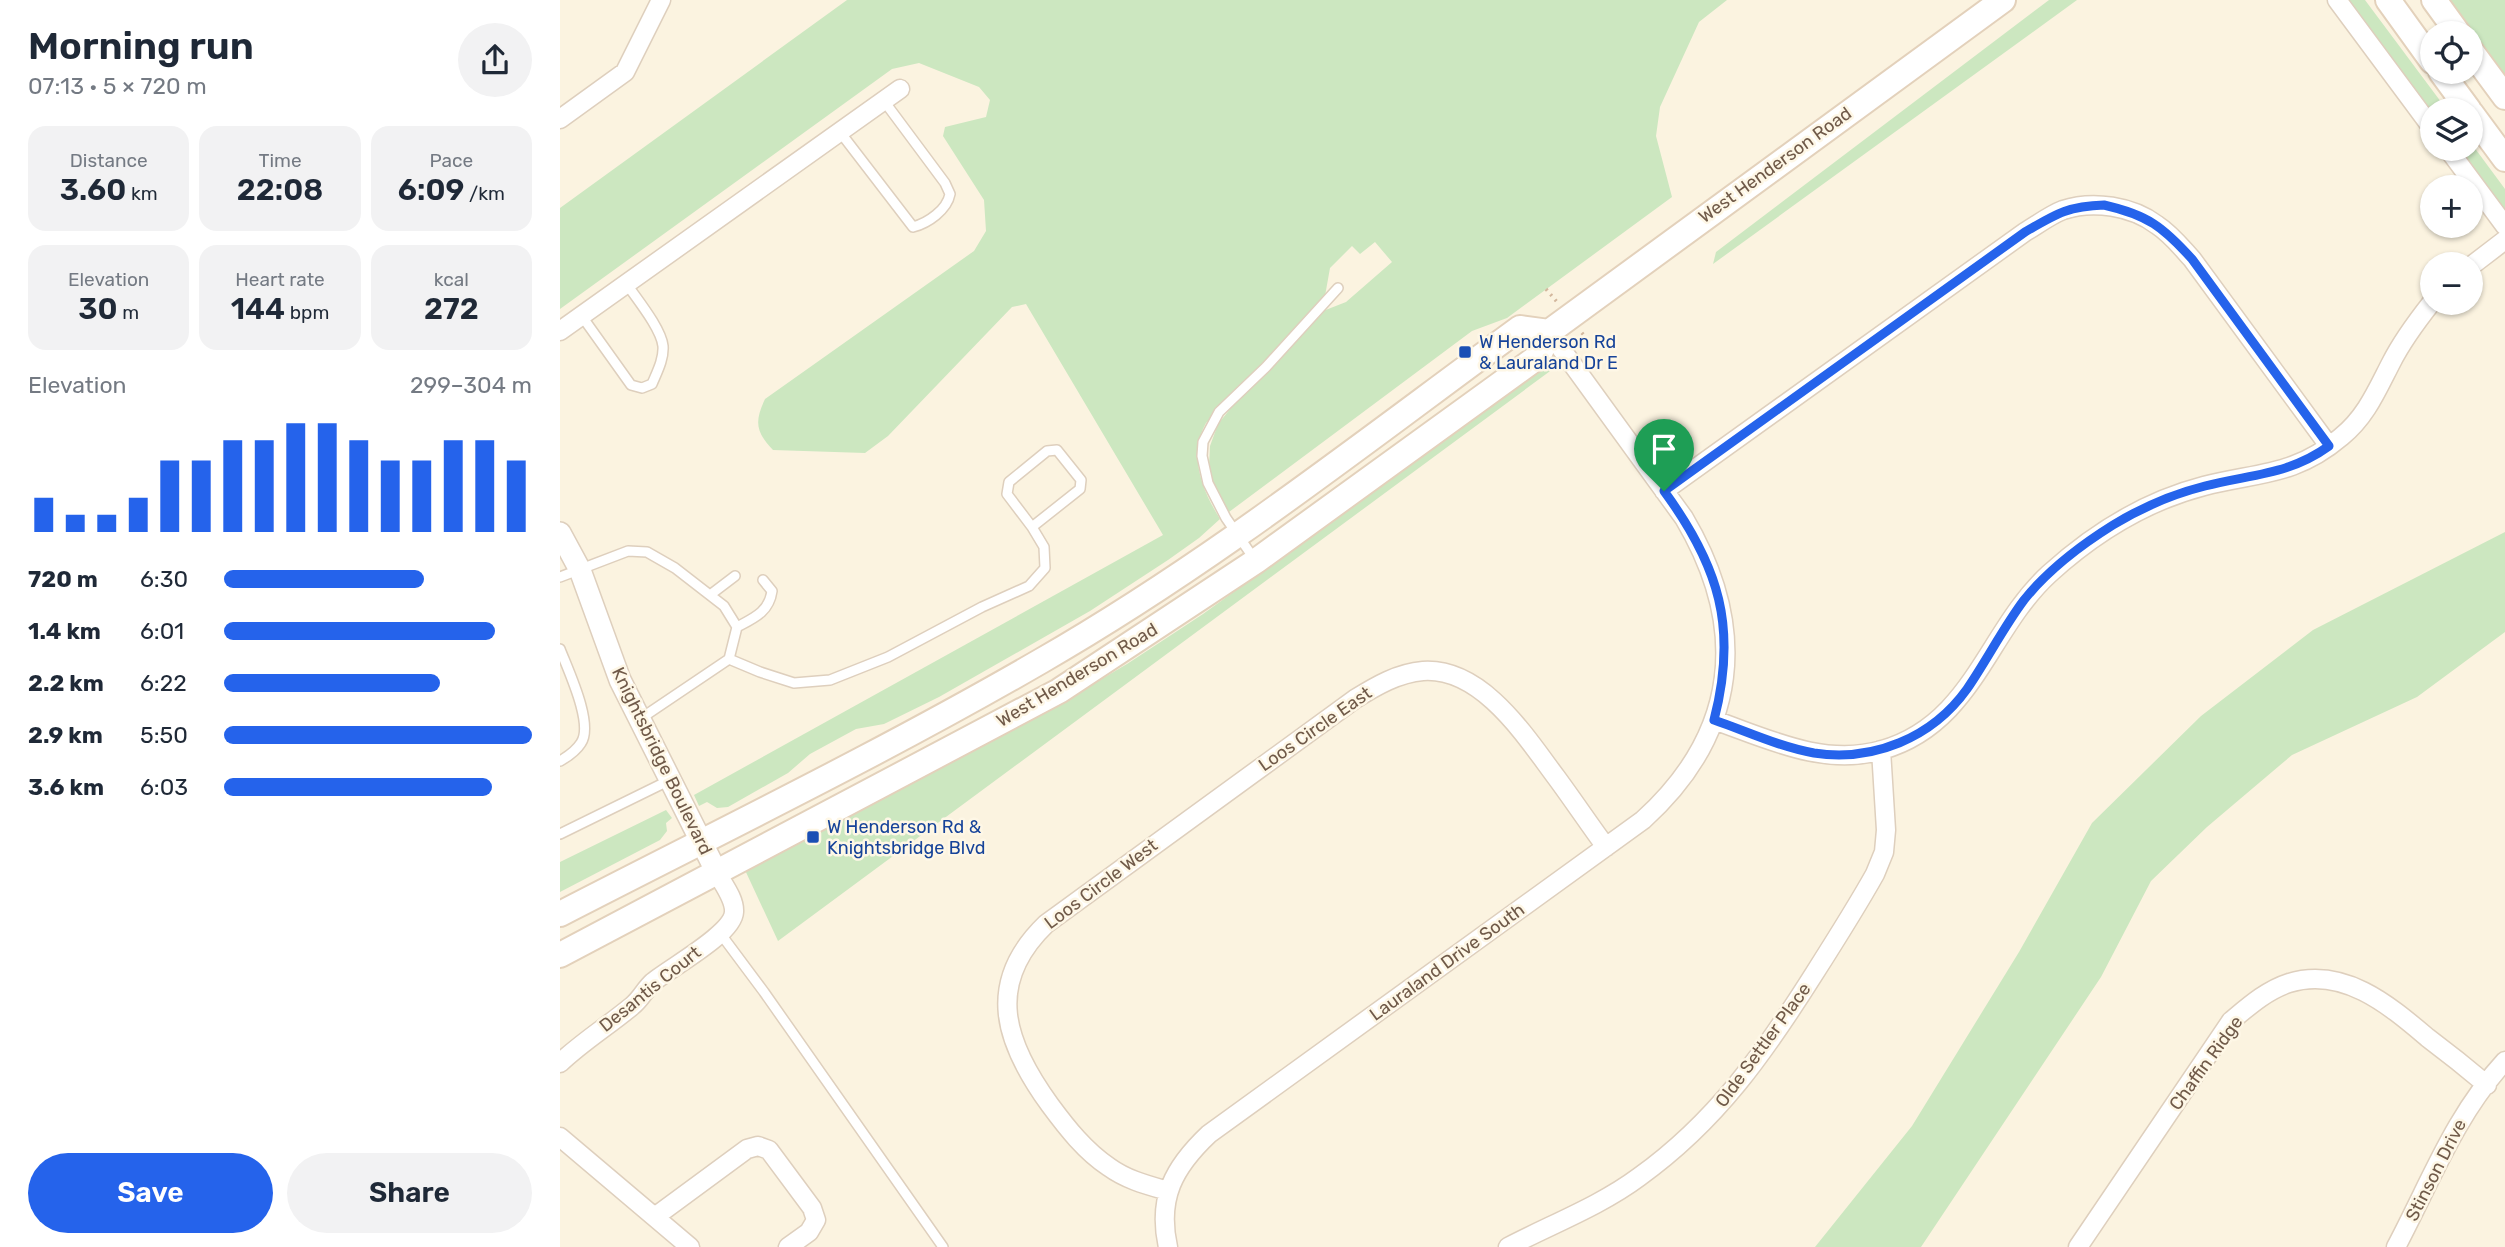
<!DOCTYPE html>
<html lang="en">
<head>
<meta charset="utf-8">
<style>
	:root { --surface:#fff; --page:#f2f2f3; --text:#1f2937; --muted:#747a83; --accent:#2563eb }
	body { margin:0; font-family:Rubik,sans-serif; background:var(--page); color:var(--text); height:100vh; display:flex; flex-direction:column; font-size:26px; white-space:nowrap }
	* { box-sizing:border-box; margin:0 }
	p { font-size:23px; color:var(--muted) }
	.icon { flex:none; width:38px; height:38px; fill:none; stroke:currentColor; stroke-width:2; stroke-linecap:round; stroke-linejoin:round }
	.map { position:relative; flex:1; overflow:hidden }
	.sheet { display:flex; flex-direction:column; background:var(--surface); width:560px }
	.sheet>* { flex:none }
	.buttons { position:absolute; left:1860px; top:21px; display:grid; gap:14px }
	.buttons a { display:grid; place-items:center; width:63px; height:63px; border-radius:50%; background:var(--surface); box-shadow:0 2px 5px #0004; font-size:35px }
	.pin { position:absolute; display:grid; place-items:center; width:60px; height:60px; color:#fff; margin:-72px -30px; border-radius:50% 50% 50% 0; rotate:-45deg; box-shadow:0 0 7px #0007 }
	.pin .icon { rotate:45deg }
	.round { display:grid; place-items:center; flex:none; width:74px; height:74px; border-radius:37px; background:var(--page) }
	.headline { display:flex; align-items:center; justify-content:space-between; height:119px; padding:0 28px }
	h1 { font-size:38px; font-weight:600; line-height:52px }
	.stats { display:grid; grid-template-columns:repeat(3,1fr); gap:10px; height:119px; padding:7px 28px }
	.stats div { display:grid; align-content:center; border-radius:18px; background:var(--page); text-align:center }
	.stats b { font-size:30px; font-weight:600 }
	.stats small { font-size:19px; font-weight:400 }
	.stats p { font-size:19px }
	.chart { height:196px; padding:14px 28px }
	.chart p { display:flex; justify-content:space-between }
	.chart svg { width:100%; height:126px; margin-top:7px; stroke:var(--accent); stroke-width:6 }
	.cta { display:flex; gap:14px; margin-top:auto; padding:14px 28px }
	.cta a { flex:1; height:80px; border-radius:42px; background:var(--accent); color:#fff; font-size:28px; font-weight:600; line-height:80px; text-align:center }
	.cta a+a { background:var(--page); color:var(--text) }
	ul { padding:0 28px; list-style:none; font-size:23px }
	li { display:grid; grid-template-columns:112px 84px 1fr; align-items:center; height:52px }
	li i { height:18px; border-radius:9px; background:var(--accent) }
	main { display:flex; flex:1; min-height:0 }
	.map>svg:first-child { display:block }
	.green { fill:#cce7c0 }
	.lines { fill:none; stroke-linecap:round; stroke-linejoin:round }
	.service-casing { stroke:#decfbd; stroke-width:12 }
	.minor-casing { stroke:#decfbd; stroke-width:21 }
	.tertiary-casing { stroke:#decfbd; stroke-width:24 }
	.secondary-casing { stroke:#e3d1bb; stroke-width:28 }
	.path { stroke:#d3b79d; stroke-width:3.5; stroke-dasharray:2 5; stroke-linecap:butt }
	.service { stroke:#fff; stroke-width:9 }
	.minor { stroke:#fff; stroke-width:18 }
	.tertiary { stroke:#fff; stroke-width:21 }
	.secondary { stroke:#fff; stroke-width:24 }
	.route-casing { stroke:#fff; stroke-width:14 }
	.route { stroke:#2563eb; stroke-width:9 }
	.transit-dot { fill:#1a4fb4; stroke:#fef7e6; stroke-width:2.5 }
	.labels { text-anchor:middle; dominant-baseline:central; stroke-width:5; stroke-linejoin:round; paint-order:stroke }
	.street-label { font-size:18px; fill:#705a49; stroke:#fef7e6 }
	.transit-label { font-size:18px; fill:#164399; stroke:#fef7e6; text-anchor:start }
</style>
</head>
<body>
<main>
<section class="sheet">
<div class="headline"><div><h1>Morning run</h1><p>07:13 · 5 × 720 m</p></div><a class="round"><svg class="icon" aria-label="share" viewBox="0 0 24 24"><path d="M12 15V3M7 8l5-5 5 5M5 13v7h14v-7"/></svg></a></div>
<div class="stats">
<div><p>Distance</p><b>3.60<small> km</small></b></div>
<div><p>Time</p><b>22:08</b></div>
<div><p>Pace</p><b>6:09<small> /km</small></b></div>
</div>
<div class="stats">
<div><p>Elevation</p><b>30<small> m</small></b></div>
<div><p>Heart rate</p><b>144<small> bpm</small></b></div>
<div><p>kcal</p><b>272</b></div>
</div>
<div class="chart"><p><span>Elevation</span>299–304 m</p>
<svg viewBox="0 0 160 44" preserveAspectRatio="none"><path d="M5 44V32M15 44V38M25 44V38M35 44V32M45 44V19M55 44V19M65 44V12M75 44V12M85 44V6M95 44V6M105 44V12M115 44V19M125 44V19M135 44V12M145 44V12M155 44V19"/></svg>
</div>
<ul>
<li><b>720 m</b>6:30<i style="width:65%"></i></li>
<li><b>1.4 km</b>6:01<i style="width:88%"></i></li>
<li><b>2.2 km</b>6:22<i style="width:70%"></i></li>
<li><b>2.9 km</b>5:50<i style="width:100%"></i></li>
<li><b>3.6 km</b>6:03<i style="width:87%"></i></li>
</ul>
<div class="cta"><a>Save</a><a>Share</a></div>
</section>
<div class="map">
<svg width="1945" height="1247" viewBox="0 0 1945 1247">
	<rect width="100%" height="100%" fill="#fbf3e0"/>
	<path class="green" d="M287 0H1167L1139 22 1100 107 1096 136 1112 197 947 318 912 331 669 512 655 488 649 467 650 446 658 424 675 403 763 311 786 302 832 262 815 242 800 254 792 246 770 268 765 296 725 341 646 423C628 455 642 490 660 519L639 538 608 560 530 611 379 697 324 724 296 729 250 754 228 773 168 807 157 808 147 802 139 806 134 795 603 535 466 304 452 307 328 436 305 453 213 450C196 432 194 422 205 399L414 251 426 231 424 200 383 136 385 127 426 117 430 100 419 87 359 63 332 69 0 309V208Z
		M1489 0H1517L1153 264 1156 252Z
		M1781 0H1805L1887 110H1872V118Z
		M1887 0H1945V79Z
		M1911 143 1945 189V210L1897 149H1911Z
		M997 366 218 941 185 870 479 716 567 664 643 614 983 369Z
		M1945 532V632L1857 697 1732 755 1647 827 1591 881 1541 977 1361 1247H1255L1352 1126 1459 952 1532 823 1641 716 1753 630Z
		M106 810 112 818 106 823 107 831 100 840 0 892V862Z"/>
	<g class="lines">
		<g class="service-casing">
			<path id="service" d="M280 132 353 227C368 223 387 210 390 194L385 183 324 101
				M21 315 71 385 82 388 92 384C97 372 104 359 103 346 101 328 76 298 66 283
				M695 560 666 518 648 483 642 456 643 442 659 412 706 367 778 288
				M0 577 68 551 87 552 115 568 164 606 177 627 169 659
				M150 595 175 576
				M177 627C194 618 209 612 212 591L203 580
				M0 649C8 670 34 724 21 743 16 751 7 757 0 761
				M80 719 169 659 200 672 234 683 270 680 328 657 422 607 469 586 485 568 484 547 472 527 520 489 521 480 497 450 487 451 449 482 447 494 472 527
				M0 834 110 780
				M160 933 204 992 383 1247"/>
		</g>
		<g class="minor-casing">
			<path id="minor" d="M1777 0 1872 128
				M0 119 65 72 101 0
				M1888 149 1945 226
				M1911 266 1945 240
				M0 331 340 89
				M1104 491 1465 232C1477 225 1490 215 1503 210 1533 200 1572 206 1597 225 1611 234 1621 247 1632 259L1769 446
				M1154 720C1208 739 1264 767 1322 750 1413 724 1427 631 1489 574 1533 534 1586 501 1644 486 1699 472 1735 476 1781 437 1806 417 1817 390 1831 363 1842 341 1857 321 1872 302
				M0 1063C22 1042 48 1026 72 1006 81 999 85 989 93 982 111 967 173 934 174 912 175 899 163 884 157 873
				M0 1137 130 1247
				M608 1191C587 1185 567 1180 549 1167 525 1151 507 1128 490 1105 445 1043 424 984 486 924L795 699C816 686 838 673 863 671 922 667 966 737 996 777 1013 800 1029 824 1046 847
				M96 1216 187 1149 198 1146 209 1150 252 1208 256 1220 249 1232 228 1247
				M608 1247C597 1198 614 1167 649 1134L1083 820C1179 733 1189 628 1124 518L989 332
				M948 1247C992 1224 1040 1206 1079 1177 1157 1121 1204 1053 1254 974 1275 941 1296 908 1315 874L1324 852 1326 830 1321 750
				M1518 1247 1671 1021C1689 1006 1707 990 1729 983 1784 966 1830 1006 1868 1038 1888 1053 1908 1069 1927 1085
				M1836 1247C1870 1183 1895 1115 1945 1061"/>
		</g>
		<g class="tertiary-casing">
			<path id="tertiary" d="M0 533 20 570 60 680 157 873"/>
		</g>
		<g class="secondary-casing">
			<path id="secondary" d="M1828 0 1872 61
				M1874 0 1898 33
				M1911 51 1945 97
				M1881 72 1909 110
				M1911 113 1945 159
				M0 914C161 831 324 752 481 661 650 564 804 442 960 328L989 332
				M0 955 499 691 696 561 979 356 989 332 1443 0"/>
		</g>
		<path class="path" d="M986 289 997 302
			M1021 348 1030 342 1021 332"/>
		<use href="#service" class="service"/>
		<use href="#minor" class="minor"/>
		<use href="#tertiary" class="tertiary"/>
		<use href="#secondary" class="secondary"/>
	</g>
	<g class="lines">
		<g class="route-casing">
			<path id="route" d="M1544 205C1588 215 1603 227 1632 259L1769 446C1729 475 1691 474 1645 486 1613 494 1581 508 1553 525 1521 545 1488 570 1464 600 1443 628 1427 660 1407 689 1372 738 1313 762 1254 753 1220 747 1186 731 1154 720 1178 628 1159 566 1104 491L1465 232C1496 214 1508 206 1544 205Z"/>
		</g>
		<use href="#route" class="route"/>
	</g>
	<g class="transit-dot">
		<rect x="898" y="345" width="14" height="14" rx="3.5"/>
		<rect x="246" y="830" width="14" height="14" rx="3.5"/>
	</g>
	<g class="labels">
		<g class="street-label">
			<text transform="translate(1215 165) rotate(-36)">West Henderson Road</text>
			<text transform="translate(517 675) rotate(-31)">West Henderson Road</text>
			<text transform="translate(755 729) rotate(-35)">Loos Circle East</text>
			<text transform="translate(102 761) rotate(64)">Knightsbridge Boulevard</text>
			<text transform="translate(541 884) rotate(-37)">Loos Circle West</text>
			<text transform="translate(887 962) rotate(-36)">Lauraland Drive South</text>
			<text transform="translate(90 989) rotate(-39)">Desantis Court</text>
			<text transform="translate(1203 1045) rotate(-54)">Olde Settler Place</text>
			<text transform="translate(1646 1063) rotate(-54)">Chaffin Ridge</text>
			<text transform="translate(1876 1170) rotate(-63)">Stinson Drive</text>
		</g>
		<g class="transit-label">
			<text x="919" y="342">W Henderson Rd<tspan x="919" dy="21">&amp; Lauraland Dr E</tspan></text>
			<text x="267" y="827">W Henderson Rd &amp;<tspan x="267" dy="21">Knightsbridge Blvd</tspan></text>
		</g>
	</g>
</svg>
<div class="buttons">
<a><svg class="icon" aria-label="locate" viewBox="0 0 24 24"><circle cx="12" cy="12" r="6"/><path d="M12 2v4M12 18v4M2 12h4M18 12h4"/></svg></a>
<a><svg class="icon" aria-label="layers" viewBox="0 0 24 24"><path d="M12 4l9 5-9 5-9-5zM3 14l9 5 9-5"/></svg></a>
<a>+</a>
<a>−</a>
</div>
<div class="pin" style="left:1104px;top:491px;background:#1e9e55"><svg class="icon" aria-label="arrive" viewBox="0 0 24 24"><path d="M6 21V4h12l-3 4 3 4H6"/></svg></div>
</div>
</main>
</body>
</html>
